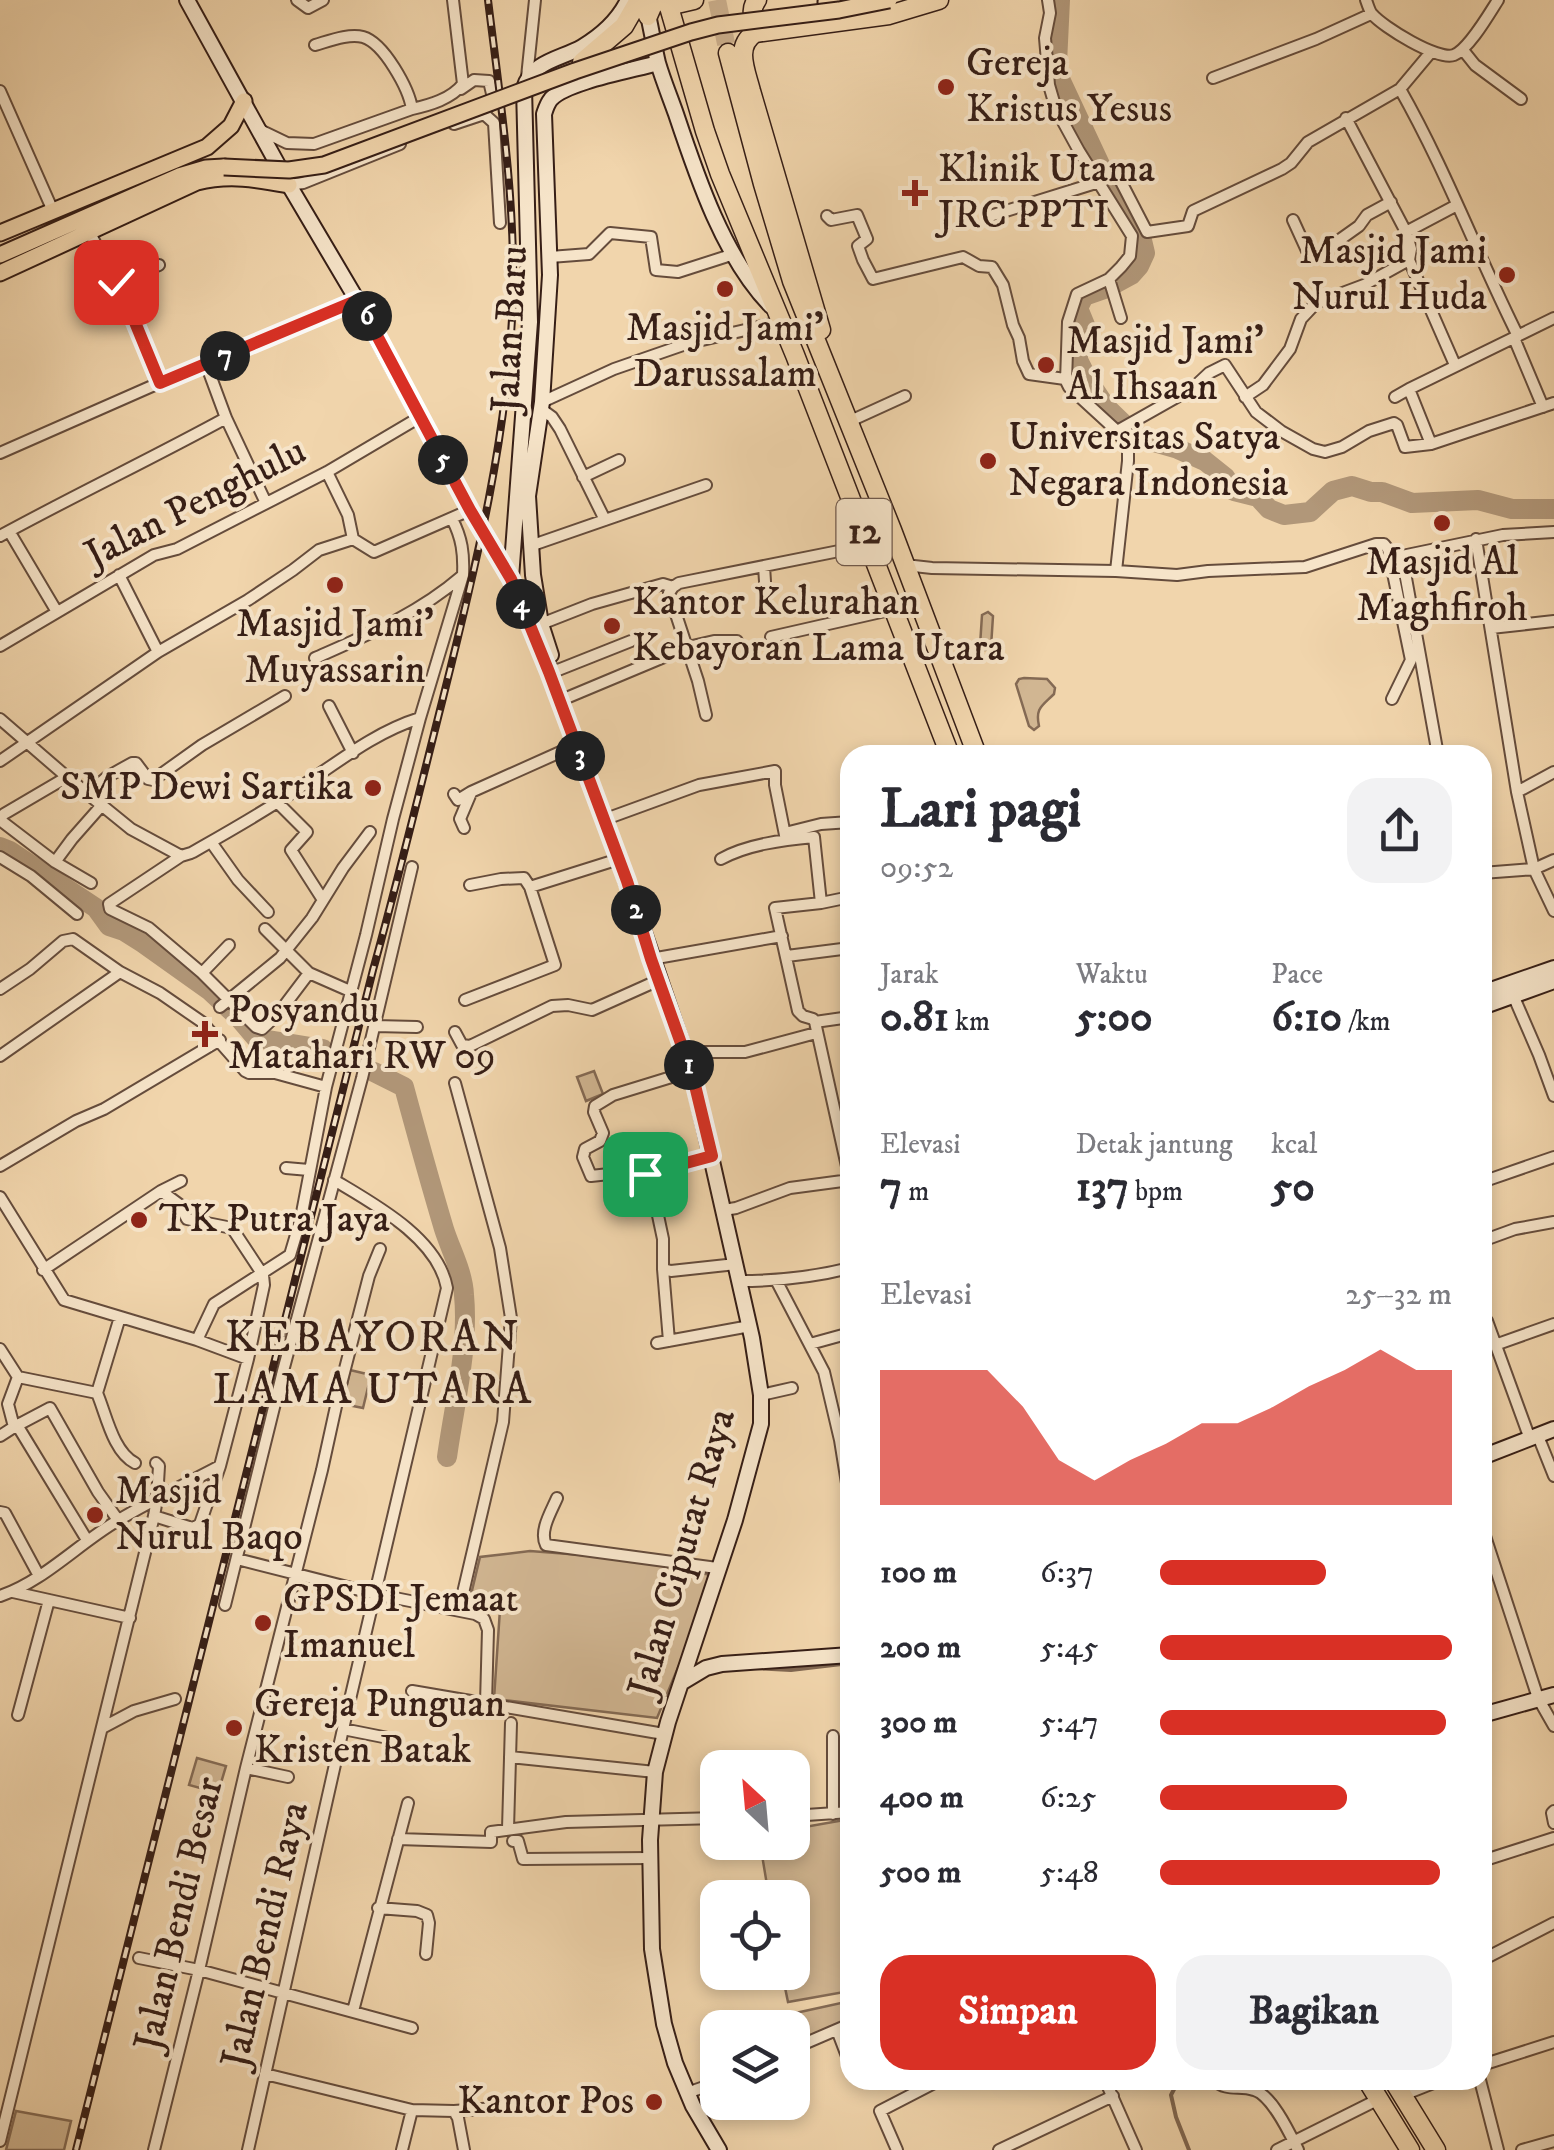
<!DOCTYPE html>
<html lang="id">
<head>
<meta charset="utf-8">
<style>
	:root { --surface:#fff; --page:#f2f2f3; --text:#2b2b33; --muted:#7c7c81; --accent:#d93025 }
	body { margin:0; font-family:"IM FELL DW Pica",serif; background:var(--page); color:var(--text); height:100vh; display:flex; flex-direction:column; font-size:38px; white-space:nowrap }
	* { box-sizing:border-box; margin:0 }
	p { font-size:32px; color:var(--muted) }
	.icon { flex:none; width:55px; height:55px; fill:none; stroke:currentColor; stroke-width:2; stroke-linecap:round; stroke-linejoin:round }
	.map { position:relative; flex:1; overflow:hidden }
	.side { position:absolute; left:840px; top:745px; width:652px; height:1345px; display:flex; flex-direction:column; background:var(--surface); border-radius:30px; box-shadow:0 5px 15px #0003 }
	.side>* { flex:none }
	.needle { width:65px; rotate:334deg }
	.buttons { position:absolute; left:700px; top:1750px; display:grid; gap:20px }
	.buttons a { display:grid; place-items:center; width:110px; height:110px; border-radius:20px; background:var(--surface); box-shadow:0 5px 15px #0003; font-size:50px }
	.pin { position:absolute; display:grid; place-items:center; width:85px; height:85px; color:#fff; margin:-42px; border-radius:20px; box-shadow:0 5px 15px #0006 }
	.km { position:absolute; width:50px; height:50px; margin:-25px; border-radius:50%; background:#222; color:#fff; font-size:28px; line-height:50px; text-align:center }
	.round { display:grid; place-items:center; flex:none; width:105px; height:105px; border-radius:30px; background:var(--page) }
	.overview { display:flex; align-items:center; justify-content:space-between; height:170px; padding:0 40px }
	h1 { font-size:55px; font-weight:700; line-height:75px }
	.figures { display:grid; grid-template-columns:repeat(3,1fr); gap:15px; height:170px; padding:10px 40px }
	.figures div { display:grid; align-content:center }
	.figures b { font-size:42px; font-weight:700 }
	.figures small { font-size:28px; font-weight:400 }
	.figures p { font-size:28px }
	.chart { height:280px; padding:20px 40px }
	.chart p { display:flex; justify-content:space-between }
	.chart svg { width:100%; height:180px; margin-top:10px; fill:var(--accent); opacity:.7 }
	.primary-button { display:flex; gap:20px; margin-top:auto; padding:20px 40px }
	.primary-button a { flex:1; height:115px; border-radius:30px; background:var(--accent); color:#fff; font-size:40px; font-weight:700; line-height:115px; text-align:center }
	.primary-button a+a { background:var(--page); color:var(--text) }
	ul { padding:0 40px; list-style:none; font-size:32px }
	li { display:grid; grid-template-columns:160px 120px 1fr; align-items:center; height:75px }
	li i { height:25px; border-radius:12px; background:var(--accent) }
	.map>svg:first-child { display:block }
	.green { fill:#d1b692; stroke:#846a54; stroke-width:2.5 }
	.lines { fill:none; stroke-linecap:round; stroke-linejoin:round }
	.stream { stroke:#806751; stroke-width:4 }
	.river { stroke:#b19779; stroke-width:20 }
	.highway-tunnel { stroke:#ccb08e; stroke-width:18; stroke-dasharray:18 9; stroke-linecap:butt }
	.street-casing { stroke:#654c3c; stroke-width:14 }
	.secondary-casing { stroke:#361e16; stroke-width:18 }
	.primary-casing { stroke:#361e16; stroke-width:19 }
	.highway-casing { stroke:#361e16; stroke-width:21 }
	.street { stroke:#f6e4c9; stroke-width:10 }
	.secondary { stroke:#f6e4c9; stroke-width:14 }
	.primary { stroke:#f1d5ac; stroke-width:15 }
	.highway { stroke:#f1d5ac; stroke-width:18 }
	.rail-casing { stroke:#361e16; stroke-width:8 }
	.rail { stroke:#f6e4c9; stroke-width:4; stroke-dasharray:11; stroke-linecap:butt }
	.primary-bridge-casing { stroke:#361e16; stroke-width:19; stroke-linecap:butt }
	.primary-bridge { stroke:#f1d5ac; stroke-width:15 }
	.route-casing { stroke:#fff; stroke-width:20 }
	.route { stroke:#d93025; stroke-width:12 }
	.poi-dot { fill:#8f2418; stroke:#f6e4c9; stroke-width:4 }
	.labels { text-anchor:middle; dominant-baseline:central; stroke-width:8; stroke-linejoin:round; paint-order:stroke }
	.shield { fill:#f6e4c9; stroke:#70594c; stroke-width:2.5 }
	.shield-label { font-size:38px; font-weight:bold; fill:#361e16 }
	.poi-label { font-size:40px; fill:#361e16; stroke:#f6e4c9; text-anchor:start }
	.street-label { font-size:40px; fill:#361e16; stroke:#f6e4c9 }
	.quarter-label { font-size:45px; letter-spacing:2.5px; fill:#361e16; stroke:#f6e4c9 }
</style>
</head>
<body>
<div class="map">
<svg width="1554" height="2150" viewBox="0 0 1554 2150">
	<rect width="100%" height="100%" fill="#f1d5ac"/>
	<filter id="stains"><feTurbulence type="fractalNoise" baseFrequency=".002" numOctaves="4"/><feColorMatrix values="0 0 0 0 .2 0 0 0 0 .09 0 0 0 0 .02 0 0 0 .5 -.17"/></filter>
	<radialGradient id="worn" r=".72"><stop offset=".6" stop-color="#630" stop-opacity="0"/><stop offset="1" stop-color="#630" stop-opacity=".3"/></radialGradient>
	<path class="green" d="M988 612 993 616 991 647 985 650 980 646 982 615Z
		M1024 678 1047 679 1055 688 1054 694C1042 706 1035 708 1039 726L1034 730 1029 726 1016 684 1019 679Z
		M594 1071 603 1094 586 1101 577 1077Z
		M350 1370 371 1375 363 1408 343 1404Z
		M530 1551 620 1558 711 1575 687 1646 657 1718 494 1699 500 1609 469 1603 480 1557Z
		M197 1758 226 1766 218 1793 189 1785Z
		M850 1819V1991L788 2002 782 1973 792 1972V1898L769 1897 760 1843 792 1842 793 1829Z
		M850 2001V2019L798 2042 791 2014Z
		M16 2111 71 2121 64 2150H6Z"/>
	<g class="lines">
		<path class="stream" d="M755 1668 791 1670 850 1663
			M1179 2080 1171 2095 1176 2117 1189 2150
			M1227 2080 1259 2084 1275 2101"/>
		<path class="river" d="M1060 0 1057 63 1060 79 1117 201 1141 236 1145 253 1139 266 1131 275 1107 288 1084 296 1078 308 1085 325 1078 350V360L1088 380 1106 407 1134 434 1143 439 1178 449 1205 461 1225 477 1234 491 1258 497 1269 509 1284 515 1310 512 1333 491 1352 486 1371 492H1382L1412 503 1478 500 1512 509H1554
			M0 847 10 851 96 908 109 926 124 931 143 943 209 990 239 1018 256 1038 323 1049
			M374 1072 404 1087C417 1135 430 1182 444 1229 451 1251 463 1272 464 1295 469 1347 454 1406 447 1457"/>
		<path class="highway-tunnel" d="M717 0 728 53"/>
		<g class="street-casing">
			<path id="street" d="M297 0 308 8 323 0
				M1048 0 1050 13 1045 38 1049 85 1056 109 1079 151 1132 236 1130 256 1121 267 1109 279 1077 294 1068 322 1066 381 1069 387 1117 431 1128 447V461L1116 571
				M1366 0C1367 3 1370 12 1372 14 1383 27 1438 61 1454 55 1469 49 1489 14 1498 0
				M315 45C329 41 349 33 363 37 384 43 409 89 412 109 430 105 451 99 463 84L453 0
				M1463 50 1475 65 1521 99
				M527 77 535 0
				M1213 78 1316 39 1371 14
				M1400 89C1445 168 1477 254 1518 336
				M0 91 53 211
				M484 114 494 123 500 223
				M1346 118 1406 232 1411 249 1409 260 1455 365
				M454 124 484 114 493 98 489 81 474 80 461 89
				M260 130 287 143 314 144 412 109
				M1117 174 1147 232 1188 226 1193 211 1282 169 1291 163 1308 142 1400 89 1431 52
				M289 185 303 183 400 144
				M993 215 1099 182
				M827 216 831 220 857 215 867 239 858 246 863 260 873 279 963 257 979 266 992 267 1003 285 1013 325 1019 338 1023 361 1029 374 1065 379
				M1293 220 1309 255 1314 258 1359 226 1367 215 1391 202
				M89 231 132 315 159 383
				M1406 232 1457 205
				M550 257 589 254 610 233 651 237 656 270 678 272 734 254
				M1109 279 1121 318
				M115 282 159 265
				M1514 338 1543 407
				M206 364 226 418 266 503
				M1245 397 1263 385 1290 349 1301 319 1316 303 1364 285 1409 260
				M1395 397 1409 389
				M542 402 614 369 689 343 780 322
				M541 409 552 417 560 429 605 520
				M848 422 905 396
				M1117 431 1193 388 1209 373 1225 365 1256 412 1281 431 1313 449 1325 452 1342 447 1369 431 1394 423 1397 425 1405 447 1431 444 1554 403
				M1431 444 1409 389 1554 318
				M0 453 159 383 357 300
				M327 472 348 515 353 539 374 552 470 510
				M583 477 619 460
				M9 531 57 612
				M0 536C75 495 151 459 226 418
				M1476 539 1517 792 1534 869 1554 911
				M530 546 706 485
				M905 565 932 568 1116 571 1177 575 1208 571 1305 567 1376 544H1384L1388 549 1411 660 1392 699
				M764 566 766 597
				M119 575 158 652
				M541 624 592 604 663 584 673 587
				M1491 628 1554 621
				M771 637 894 609
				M0 646 154 555 177 549 327 472 420 417
				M315 658C367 635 418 614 462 576
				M554 669 558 670 631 641
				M559 701 688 647 714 641H737
				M329 706 353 753
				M706 715 698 681 669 593 673 587 679 583 869 545
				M0 719 67 777 131 829 181 856
				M1438 755 1402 556 1503 535 1554 532
				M0 761 158 652 248 600 293 570 319 550 353 539
				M1517 792 1554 772
				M89 793 107 777 132 763H136L148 779 153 780 202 745 285 696
				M454 794 458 800 471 792 576 745
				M278 803 307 832 291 850 323 900
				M0 819 4 814 67 777
				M0 820 55 862 91 883
				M603 820 699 785 775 771V785L786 840
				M464 828 460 819 471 793
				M785 833 821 824 850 822
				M211 842 238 880 268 912
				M0 857 31 876 77 914
				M721 859C748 844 784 840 814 837L821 903 775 908 798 1011 803 1016 813 1019 815 1022
				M55 862 72 839 102 805
				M1482 873 1534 869 1554 860
				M470 885 501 879 524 878 530 887 619 859
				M821 903 850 897
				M265 929 309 973 350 991
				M787 956 850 948
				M651 959 782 936
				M202 973 229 945
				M309 973 278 1014 262 1029 256 1027 202 973 149 928 110 909 109 904 181 856 191 853C228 832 264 812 299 788 338 762 375 732 420 718
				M0 989 30 969 63 941 73 939 120 972 160 993 202 1022 245 1071 249 1073H275L326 1087
				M1513 995 1539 1055 1554 1096
				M465 1000 555 965 530 887
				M220 1007 280 958 312 918 343 868 370 832
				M815 1022 850 1180
				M815 1022 850 1017
				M375 1026 417 1027
				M455 1032 462 1045 470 1046 552 1006 568 1005 592 1010 659 980
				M684 1052H745L816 1033
				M0 1056 120 972
				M691 1071 613 1095 595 1106 594 1112 603 1133 600 1141 585 1149 583 1157 591 1176 609 1174 619 1181 711 1156
				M455 1083 500 1248 511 1318 503 1422 459 1610
				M0 1166 76 1121 104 1109 220 1040
				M286 1168 309 1170
				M649 1173 663 1239V1269L671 1271 736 1264
				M1482 1182 1554 1157
				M161 1191 180 1205 187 1219 232 1228 263 1275 264 1285 248 1359
				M0 1197 64 1300 197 1340 214 1304 290 1255 301 1218 326 1087 366 935 393 819 420 718 463 575C464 554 462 538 452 519
				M724 1210 736 1208 790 1188 850 1180
				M1482 1241 1515 1229 1554 1222
				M663 1269 669 1341
				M43 1270 161 1191 181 1181
				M776 1280 824 1372 840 1440 850 1502
				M740 1281C777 1281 814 1277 850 1268
				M1482 1316 1487 1321 1530 1439
				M657 1343 750 1326
				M810 1344 850 1333
				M1495 1345 1554 1324
				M0 1349 18 1377 8 1404 14 1427 0 1436
				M18 1377 97 1393 120 1317
				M97 1393C106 1414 113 1452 135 1463
				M761 1395 792 1388
				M17 1425 87 1540
				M14 1427 50 1408 98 1492 118 1520
				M1538 1436 1554 1476
				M557 1498C551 1512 539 1531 546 1545L717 1568
				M0 1512 5 1513 39 1576
				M154 1516 189 1527 194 1528 200 1524 220 1466 248 1359 197 1340
				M1482 1527 1538 1698 1554 1726
				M237 1559 375 1594 475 1614 484 1619 488 1630 486 1703
				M13 1592 130 1618
				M0 1596C44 1581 78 1544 117 1521 150 1501 186 1484 220 1466
				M225 1605 283 1371 362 1078 412 867
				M412 1691 664 1734
				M18 1715 49 1600
				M102 1728 134 1711 175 1699
				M343 1729 393 1739 390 1754
				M833 1736V1814
				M510 1757 655 1772
				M246 1768 288 1777
				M1554 1811 1552 1813 1554 1823
				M792 1816 850 1812
				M508 1829 511 1723
				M398 1839 491 1842V1832L566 1822 718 1818
				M513 1841H518L523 1859 651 1858
				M1482 1861 1554 1838
				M378 1908 417 1911 427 1915 429 1923 426 1954
				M139 1958 199 1970 412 2028
				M1482 1960 1554 1923
				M353 2011 408 1803
				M837 2030 850 2064
				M792 2049 850 2024
				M1482 2065 1554 2042
				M265 2074 412 2110 454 2111 458 2118 464 2150
				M1105 2080 1136 2150
				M1214 2080C1227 2092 1239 2085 1254 2090 1272 2095 1290 2134 1298 2150
				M1480 2080 1498 2150
				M687 2093 718 2082
				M1403 2095 1441 2080
				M454 2111 509 2107
				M0 2141 154 1516 157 1499 159 1466 156 1463
				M154 2150 199 1970 246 1768 322 1470 340 1388 369 1276 380 1249
				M248 2150 343 1729 447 1288C438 1238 374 1204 334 1180
				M402 2150 412 2110
				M897 2150 880 2111 940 2080
				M999 2150 1113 2096
				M1277 2150 1379 2099
				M1522 2150 1554 2141"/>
		</g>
		<g class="secondary-casing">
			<path id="secondary" d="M187 0 289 185 357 300 470 510 511 579 549 672 619 859 693 1077 752 1338 761 1395V1424L735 1520 668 1722 655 1772 650 1840 652 1949 664 2024 675 2063 693 2106 719 2150
				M647 10C651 28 654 46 658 63 663 80 670 97 676 114 697 177 724 258 771 306
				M511 578 530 322 524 88C532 61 561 59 582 47 602 35 618 21 628 0
				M551 655 541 624 533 575 528 496 542 402 550 275 544 114C546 108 547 104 551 99 566 82 634 70 658 63
				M1482 993 1554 968
				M1482 1007 1554 981
				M1482 1457 1554 1429
				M681 1683 706 1668 722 1664 850 1655
				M1482 1715 1554 1695"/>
		</g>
		<g class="primary-casing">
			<path id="primary" d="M826 2 837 0
				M0 233 207 147 231 126 244 101
				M0 255 179 176 206 168 224 167
				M0 273 197 182C229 174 257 179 289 185"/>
		</g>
		<g class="highway-casing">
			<path id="highway" d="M667 0 705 131 720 174 795 355 950 755
				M757 0C749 10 753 23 764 29
				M668 6 694 0
				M648 16 655 0
				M728 53 763 184 792 281 892 530 977 755
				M582 62 624 26 639 0
				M821 330 751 91C746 71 734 46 755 33L889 15 939 0
				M1367 2080 1410 2150
				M1393 2080 1436 2150"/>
		</g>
		<use href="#street" class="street"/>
		<use href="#secondary" class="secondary"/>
		<use href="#primary" class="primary"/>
		<use href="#highway" class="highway"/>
		<g class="rail-casing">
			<path id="rail" d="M76 2150 373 970C398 880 420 789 443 698 476 566 509 432 513 295 515 196 500 98 488 0"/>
		</g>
		<use href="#rail" class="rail"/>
		<g class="primary-bridge-casing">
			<path id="primary-bridge" d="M224 167 289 170 324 165 575 71 691 32 718 25 839 10 889 0"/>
		</g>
		<use href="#primary-bridge" class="primary-bridge"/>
	</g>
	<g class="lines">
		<g class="route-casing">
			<path id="route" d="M116 282 132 315 160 383 358 300 470 510 511 579 549 672 627 881 651 959 693 1077 712 1156 645 1174"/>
		</g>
		<use href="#route" class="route"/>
	</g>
	<g class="poi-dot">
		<circle cx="946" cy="87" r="10"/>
		<path d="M910 178h10v10h10v10h-10v10h-10v-10h-10v-10h10z"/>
		<circle cx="1507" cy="275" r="10"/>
		<circle cx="725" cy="289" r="10"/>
		<circle cx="1046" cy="365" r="10"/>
		<circle cx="988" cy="461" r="10"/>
		<circle cx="1442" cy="523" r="10"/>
		<circle cx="335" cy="585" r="10"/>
		<circle cx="612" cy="626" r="10"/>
		<circle cx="373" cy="788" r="10"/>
		<path d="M200 1019h10v10h10v10h-10v10h-10v-10h-10v-10h10z"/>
		<circle cx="139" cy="1220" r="10"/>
		<circle cx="95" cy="1515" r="10"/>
		<circle cx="263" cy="1623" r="10"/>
		<circle cx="234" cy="1728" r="10"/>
		<circle cx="654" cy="2102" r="10"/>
	</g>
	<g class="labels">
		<rect class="shield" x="836.5" y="499" width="55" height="66" rx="8"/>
		<g class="shield-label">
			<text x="864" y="532">12</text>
		</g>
		<g class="poi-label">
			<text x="966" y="64">Gereja<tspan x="966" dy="46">Kristus Yesus</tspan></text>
			<text x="938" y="170">Klinik Utama<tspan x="938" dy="46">JRC PPTI</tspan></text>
			<text x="1487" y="252" text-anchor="end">Masjid Jami<tspan x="1487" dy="46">Nurul Huda</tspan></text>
			<text x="725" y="329" text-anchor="middle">Masjid Jami'<tspan x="725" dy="46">Darussalam</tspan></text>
			<text x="1066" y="342">Masjid Jami'<tspan x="1066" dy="46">Al Ihsaan</tspan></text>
			<text x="1008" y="438">Universitas Satya<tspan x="1008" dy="46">Negara Indonesia</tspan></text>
			<text x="1442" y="563" text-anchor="middle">Masjid Al<tspan x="1442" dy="46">Maghfiroh</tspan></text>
			<text x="632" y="603">Kantor Kelurahan<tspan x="632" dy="46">Kebayoran Lama Utara</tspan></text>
			<text x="335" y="625" text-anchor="middle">Masjid Jami'<tspan x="335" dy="46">Muyassarin</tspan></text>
			<text x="353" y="788" text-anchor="end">SMP Dewi Sartika</text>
			<text x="228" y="1011">Posyandu<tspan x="228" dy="46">Matahari RW 09</tspan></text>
			<text x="159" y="1220">TK Putra Jaya</text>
			<text x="115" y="1492">Masjid<tspan x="115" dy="46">Nurul Baqo</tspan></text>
			<text x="283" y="1600">GPSDI Jemaat<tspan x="283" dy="46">Imanuel</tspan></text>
			<text x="254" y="1705">Gereja Punguan<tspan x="254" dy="46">Kristen Batak</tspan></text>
			<text x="634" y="2102" text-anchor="end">Kantor Pos</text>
		</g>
		<g class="street-label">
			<text transform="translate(511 329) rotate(-87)">Jalan Baru</text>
			<text transform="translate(196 504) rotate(-27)">Jalan Penghulu</text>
			<text transform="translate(683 1553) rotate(-74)">Jalan Ciputat Raya</text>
			<text transform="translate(180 1914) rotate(-77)">Jalan Bendi Besar</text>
			<text transform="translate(266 1935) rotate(-77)">Jalan Bendi Raya</text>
		</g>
		<g class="quarter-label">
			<text x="373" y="1338">KEBAYORAN<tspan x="373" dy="52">LAMA UTARA</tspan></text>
		</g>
	</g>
	<rect width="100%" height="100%" filter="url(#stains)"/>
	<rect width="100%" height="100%" fill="url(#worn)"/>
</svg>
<div class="buttons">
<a><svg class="needle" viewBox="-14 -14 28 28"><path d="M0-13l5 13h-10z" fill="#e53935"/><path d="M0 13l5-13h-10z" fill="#7c7c81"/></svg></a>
<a><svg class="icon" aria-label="locate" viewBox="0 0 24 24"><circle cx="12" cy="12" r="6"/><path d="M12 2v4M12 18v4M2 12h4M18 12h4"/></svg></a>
<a><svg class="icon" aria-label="layers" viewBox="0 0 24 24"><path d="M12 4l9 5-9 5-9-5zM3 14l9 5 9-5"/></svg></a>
</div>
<div class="pin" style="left:645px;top:1174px;background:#1e9e55"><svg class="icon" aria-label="arrive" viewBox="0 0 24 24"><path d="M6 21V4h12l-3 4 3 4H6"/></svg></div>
<div class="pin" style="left:116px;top:282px;background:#d93025"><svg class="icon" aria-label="check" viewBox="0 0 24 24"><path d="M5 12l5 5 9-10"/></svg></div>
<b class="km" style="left:689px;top:1065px">1</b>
<b class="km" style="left:636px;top:910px">2</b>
<b class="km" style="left:580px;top:756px">3</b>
<b class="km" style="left:521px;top:604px">4</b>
<b class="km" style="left:443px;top:460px">5</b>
<b class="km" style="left:367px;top:316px">6</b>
<b class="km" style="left:225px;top:356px">7</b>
<section class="side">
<div class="overview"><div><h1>Lari pagi</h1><p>09:52</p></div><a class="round"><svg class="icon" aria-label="share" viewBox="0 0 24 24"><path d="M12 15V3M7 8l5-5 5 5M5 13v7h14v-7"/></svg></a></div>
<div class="figures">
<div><p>Jarak</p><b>0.81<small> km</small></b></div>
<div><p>Waktu</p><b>5:00</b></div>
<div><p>Pace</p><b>6:10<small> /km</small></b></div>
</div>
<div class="figures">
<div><p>Elevasi</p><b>7<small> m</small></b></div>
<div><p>Detak jantung</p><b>137<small> bpm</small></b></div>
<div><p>kcal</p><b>50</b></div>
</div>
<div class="chart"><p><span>Elevasi</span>25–32 m</p>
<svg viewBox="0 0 160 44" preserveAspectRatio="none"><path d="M0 44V11L10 11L20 11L30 11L40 20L50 33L60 38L70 33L80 29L90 24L100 24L110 20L120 15L130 11L140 6L150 11L160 11V44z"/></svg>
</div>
<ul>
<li><b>100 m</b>6:37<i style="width:57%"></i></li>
<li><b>200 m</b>5:45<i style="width:100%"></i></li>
<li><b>300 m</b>5:47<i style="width:98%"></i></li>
<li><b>400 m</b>6:25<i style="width:64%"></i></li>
<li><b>500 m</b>5:48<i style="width:96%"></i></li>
</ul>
<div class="primary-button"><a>Simpan</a><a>Bagikan</a></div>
</section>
</div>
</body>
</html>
